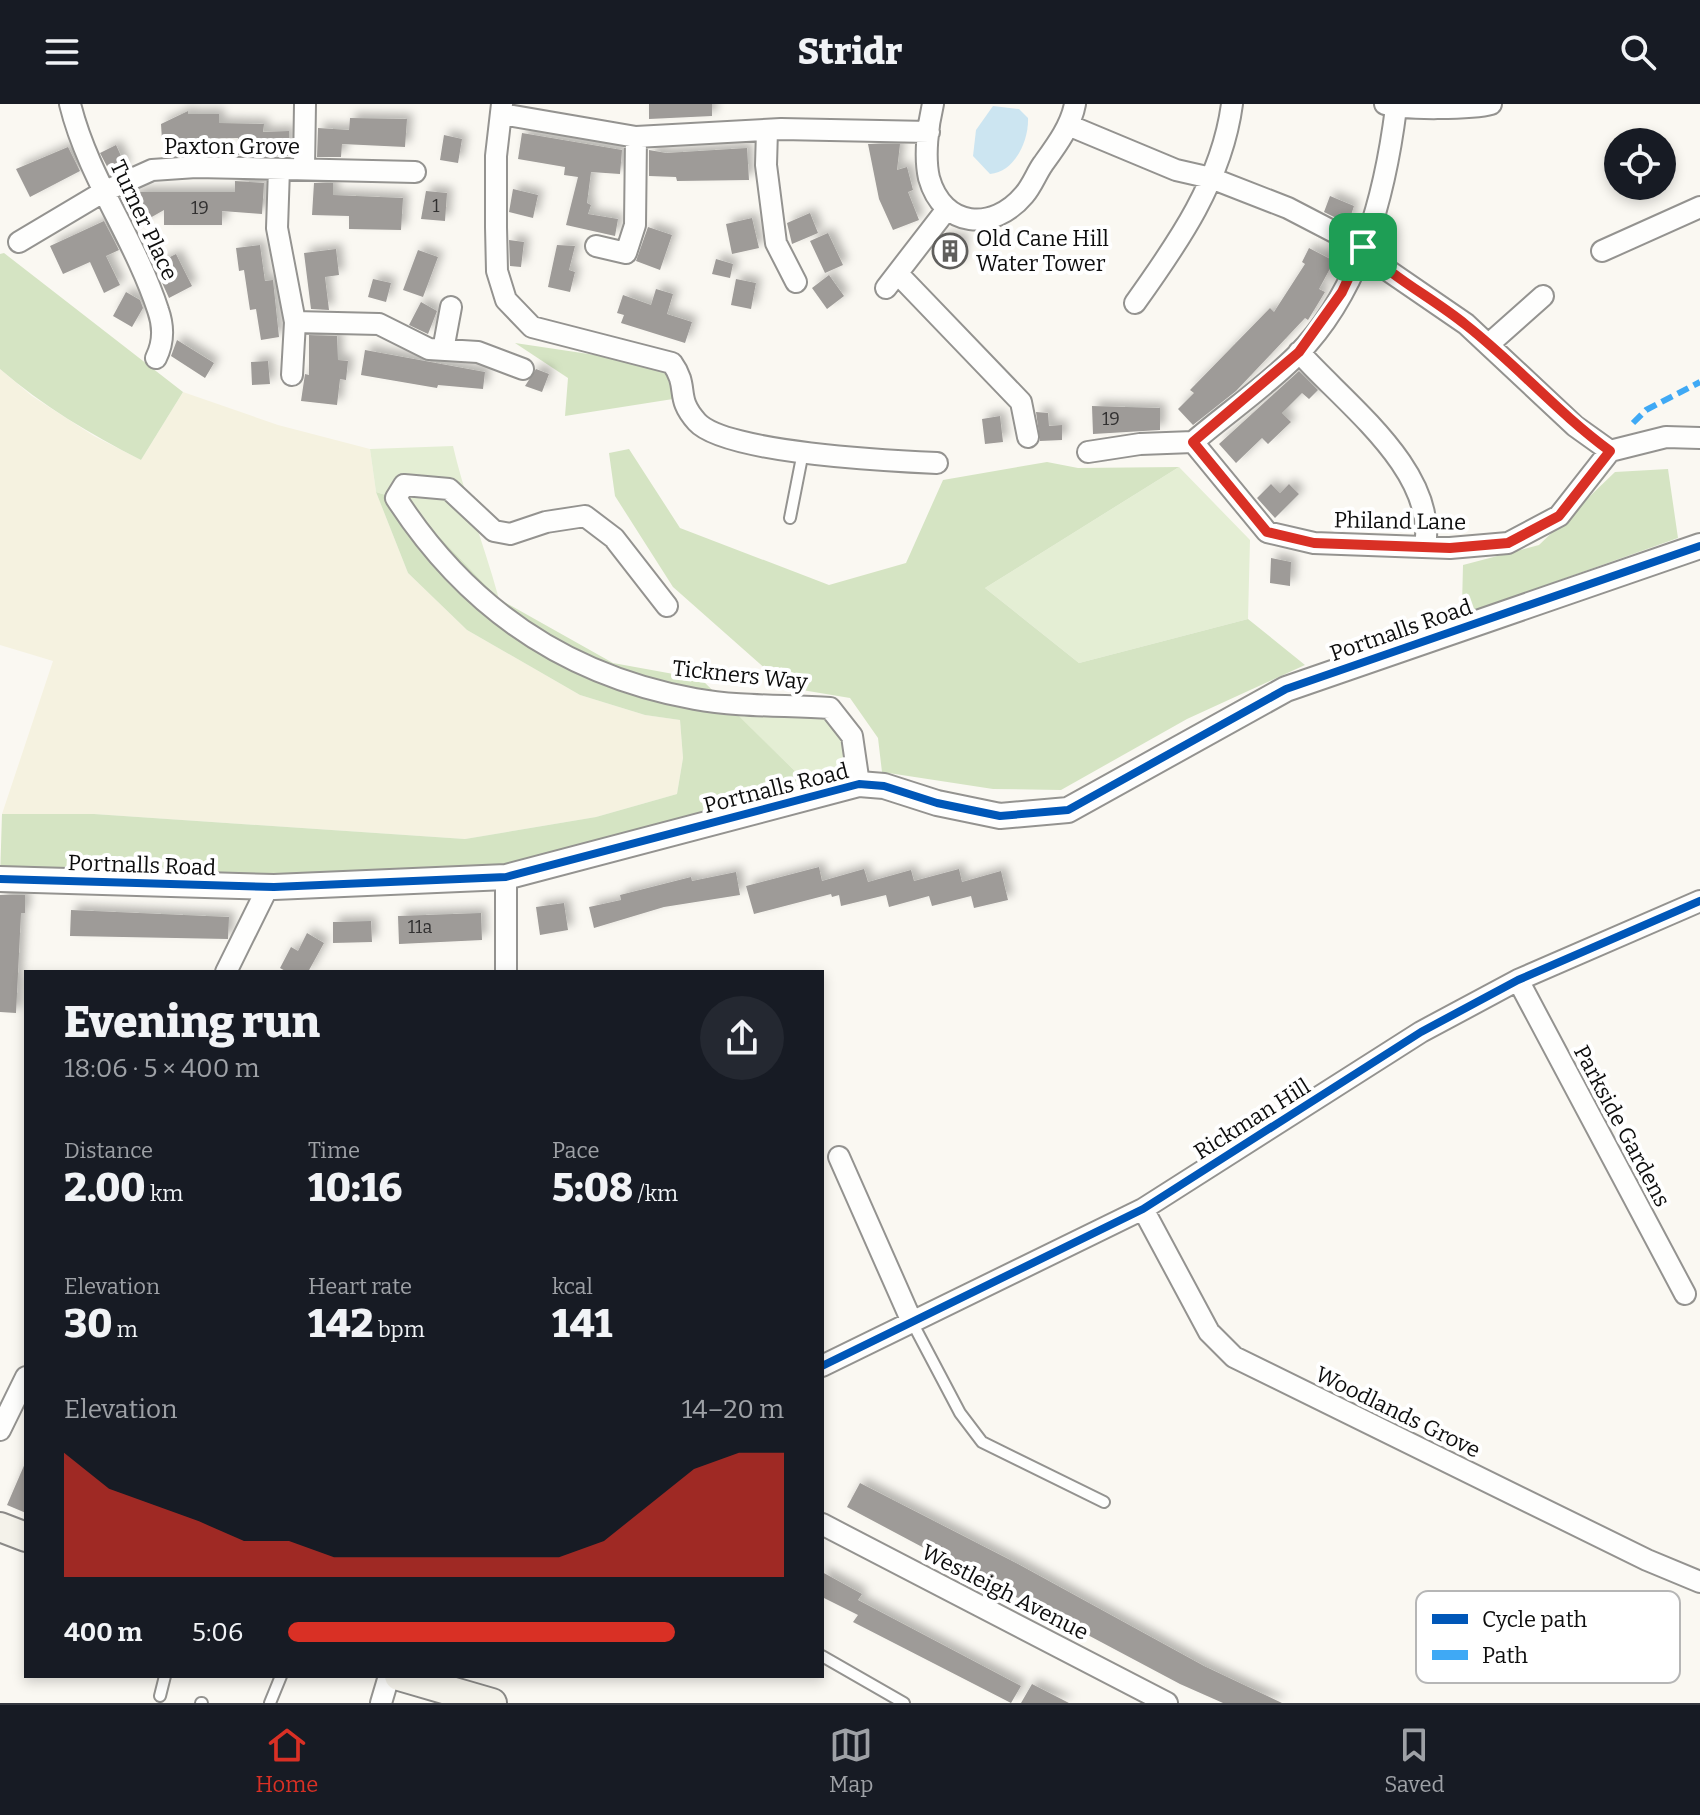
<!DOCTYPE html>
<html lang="en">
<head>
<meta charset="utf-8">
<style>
	:root { --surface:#171b24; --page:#242831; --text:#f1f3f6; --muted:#9ea1a6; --line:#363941; --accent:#d93025 }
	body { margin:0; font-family:Bitter,serif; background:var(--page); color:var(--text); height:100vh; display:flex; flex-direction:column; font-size:30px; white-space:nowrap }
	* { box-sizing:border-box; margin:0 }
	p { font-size:26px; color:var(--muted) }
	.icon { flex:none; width:44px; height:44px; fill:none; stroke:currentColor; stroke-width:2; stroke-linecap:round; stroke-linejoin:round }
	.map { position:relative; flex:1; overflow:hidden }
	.details { position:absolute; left:24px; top:866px; width:800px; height:708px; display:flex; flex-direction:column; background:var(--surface); border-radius:0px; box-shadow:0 4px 12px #0003 }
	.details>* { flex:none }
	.fabs { position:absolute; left:1604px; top:24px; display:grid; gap:16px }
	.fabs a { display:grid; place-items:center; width:72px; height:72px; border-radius:50%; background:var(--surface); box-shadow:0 4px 12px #0003; font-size:40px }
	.pin { position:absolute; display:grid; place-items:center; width:68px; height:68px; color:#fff; margin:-34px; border-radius:16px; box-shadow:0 4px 12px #0006 }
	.round { display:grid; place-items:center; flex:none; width:84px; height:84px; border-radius:42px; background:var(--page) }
	.head { display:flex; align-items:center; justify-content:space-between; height:136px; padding:0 40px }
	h1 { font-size:44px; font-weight:800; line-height:60px }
	.stats { display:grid; grid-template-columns:repeat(3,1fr); gap:12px; height:136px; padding:8px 40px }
	.stats div { display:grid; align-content:center }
	.stats b { font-size:40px; font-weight:800 }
	.stats small { font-size:22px; font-weight:400 }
	.stats p { font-size:22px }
	.chart { height:224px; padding:16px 40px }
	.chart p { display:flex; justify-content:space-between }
	.chart svg { width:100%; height:144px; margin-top:8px; fill:var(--accent); opacity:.7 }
	ul { padding:0 40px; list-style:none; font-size:26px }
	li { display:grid; grid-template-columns:128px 96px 1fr; align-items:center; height:60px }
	li i { height:20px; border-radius:10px; background:var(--accent) }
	header { display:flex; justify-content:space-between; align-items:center; height:104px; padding:0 40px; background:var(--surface); font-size:36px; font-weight:800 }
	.tab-bar { display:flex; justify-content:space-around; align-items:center; height:112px; border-top:2px solid var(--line); background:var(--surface); font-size:22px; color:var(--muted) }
	.tab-bar a { display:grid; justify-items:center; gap:4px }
	.tab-bar .current { color:var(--accent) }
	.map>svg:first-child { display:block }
	.farmland { fill:#f5f2e0 }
	.green { fill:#e4eed4 }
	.forest { fill:#d5e4c3 }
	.water { fill:#cce5f1 }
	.building { fill:#9e9b98; filter:url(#shadow) }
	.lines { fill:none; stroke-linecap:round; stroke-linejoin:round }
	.service-casing { stroke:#949390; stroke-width:14 }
	.minor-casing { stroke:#949390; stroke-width:24 }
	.tertiary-casing { stroke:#949390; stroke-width:28 }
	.secondary-casing { stroke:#8a8987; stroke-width:32 }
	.service { stroke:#fefefd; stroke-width:10 }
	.minor { stroke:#fefefd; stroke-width:20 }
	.tertiary { stroke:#fefefd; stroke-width:24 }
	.secondary { stroke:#f4f2ea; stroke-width:28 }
	.quiet { stroke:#3fa9f5; stroke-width:6; stroke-dasharray:12 6; stroke-linecap:butt }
	.cycleway-casing { stroke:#fff; stroke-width:13 }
	.cycleway { stroke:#0057b8; stroke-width:8 }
	.route-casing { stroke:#fff; stroke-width:16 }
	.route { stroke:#d93025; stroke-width:10 }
	.labels { text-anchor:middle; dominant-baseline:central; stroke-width:8; stroke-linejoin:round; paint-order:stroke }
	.number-label { font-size:18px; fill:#313030 }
	.street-label { font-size:22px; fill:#0d0d0d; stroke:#fff }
	.poi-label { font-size:22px; fill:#0d0d0d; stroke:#fff; text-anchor:start }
	.key { fill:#fff; stroke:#b6b6b6; stroke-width:2 }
	.key-label { font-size:22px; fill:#0d0d0d }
</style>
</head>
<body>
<header><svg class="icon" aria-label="menu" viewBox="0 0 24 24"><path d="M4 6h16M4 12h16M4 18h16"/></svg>Stridr<svg class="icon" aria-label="search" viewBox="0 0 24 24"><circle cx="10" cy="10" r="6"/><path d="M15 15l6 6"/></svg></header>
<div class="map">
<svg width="1700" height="1599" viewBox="0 0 1700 1599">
	<defs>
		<filter id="shadow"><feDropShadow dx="5.5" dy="-5.5" stdDeviation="4" flood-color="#0004"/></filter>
	</defs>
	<rect width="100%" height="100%" fill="#faf8f2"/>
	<path class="farmland" d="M0 265 32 292 94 332 141 356 183 288 278 321 370 345 376 388 408 469 467 526 580 591 645 611 680 616 683 654 677 690 596 713 465 735 94 710H2L53 557 0 541Z"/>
	<path class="green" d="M453 342C465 394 485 443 499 495L405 397 376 388 370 345Z
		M1179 363 1250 436 1248 515 1079 559 985 484Z
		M728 602 825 611 848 635 843 669 803 675Z"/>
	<path class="forest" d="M4 149 183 288 141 356C90 330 43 302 0 265V150Z
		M515 239 669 262 676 277 673 295 565 312 568 274Z
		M629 345 680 424 829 481 906 459 943 376 1047 358 1078 364 1179 363 985 484 1079 559 1248 515 1305 561 1187 615 1061 686 993 685 882 668 878 634 850 594 766 580 769 568 673 483 615 392 609 349Z
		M1668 365 1678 434 1473 507 1462 502 1463 461 1539 441 1615 368Z
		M376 388 405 397 499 495 613 559 701 575 803 675 506 773 0 775 2 710H94L465 735 596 713 677 690 683 654 680 616 645 611 580 591 467 526 408 469Z"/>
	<path class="water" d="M993 2 1019 5 1028 14C1029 36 1015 68 990 70L973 52 976 26Z"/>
	<path class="building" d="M649 0H712V12L649 15Z
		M188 7V10H219V19L264 20 263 28 289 27V52L237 51 238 34 162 36 161 20Z
		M350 14 407 15 405 43 342 40 341 53H317L318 24 349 26Z
		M522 29 622 46 620 70 591 68 587 99 591 101 588 110 618 115 615 132 566 121 578 73 564 71 565 63 518 55Z
		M444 31 462 35 458 59 440 56Z
		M868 40H900L897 66 907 63 913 86 908 88 919 116 893 126 879 95Z
		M116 41 126 63 111 70 100 49Z
		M68 43 80 67 30 93 16 65Z
		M747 44 749 76 677 77 676 73 649 72V46L666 49Z
		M235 77 264 79 262 110 222 107V121H164V106L136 122 123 97 141 88H235Z
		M314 79H333V91L403 94 401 126 349 125V112L312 111Z
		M513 85 538 91 533 114 509 108Z
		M426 87 447 89 445 117 421 115Z
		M1330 92 1354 102 1348 120 1324 108Z
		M810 109 818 129 792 140 787 119Z
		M752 114 759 144 732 150 726 120Z
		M104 117 119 146 106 152 120 181 104 189 90 158 63 170 50 142Z
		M648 123 672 131 660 166 636 157Z
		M828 129 843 161 825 169 810 137Z
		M942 133 963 135 961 161 938 159Z
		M509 136 524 138 521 163 510 162Z
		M260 141 265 177 273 176 279 233 261 236 256 205 250 206 244 166 239 167 236 144Z
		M557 141 575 142 569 166 575 168 570 188 548 183Z
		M1309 144 1334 157 1319 185 1325 188 1308 216 1305 214 1236 287 1193 321 1178 305 1194 289 1190 286 1270 204 1274 208 1305 160 1302 158Z
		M336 145 339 171 325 173 329 206 311 205 304 149Z
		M418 146 438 153 423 193 403 186Z
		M176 150 192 182 169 194 154 161Z
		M716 155 733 160 730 174 712 170Z
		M829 171 844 192 827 205 812 184Z
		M373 175 391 179 386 198 368 193Z
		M736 175 756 179 751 205 731 201Z
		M656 185 673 190 667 210 692 218 685 239 621 219 624 211 617 209 623 191 651 201Z
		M126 188 140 196 143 204 132 223 113 212Z
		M421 198 437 207 428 230 409 221Z
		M309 231 337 232 338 256 348 257 346 276 340 275 337 301 301 297 305 270 309 271Z
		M177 236 214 259 205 274 171 252Z
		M365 246 485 268 483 285 438 281 437 284 361 271Z
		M268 257 270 280 252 281 251 258Z
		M536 265 549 270 542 288 525 282Z
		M1299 267 1318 286 1309 295 1302 289 1282 309 1291 318 1268 340 1262 334 1236 359 1219 340Z
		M1092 302 1160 304V326L1093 330Z
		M1036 308 1048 309 1049 322 1062 321V336L1040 337Z
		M1000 312 1003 338 985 340 982 315Z
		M1271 380 1280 389 1289 380 1299 390 1275 414 1257 394Z
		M1271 454 1291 458 1290 482 1270 479Z
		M819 763 822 777 864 765 868 778 911 766 914 777 959 765 962 778 1001 767 1008 796 974 804 971 792 932 802 929 792 889 803 886 791 841 802 839 791 832 793 831 790 754 810 746 782Z
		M736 768 740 791 664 803 594 824 589 803 621 796 620 791 691 773 692 777Z
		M0 791H25V809H21L16 909 0 908Z
		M564 799 568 826 540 831 536 803Z
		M71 806 229 813 228 835 70 832Z
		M481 809 482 836 399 840 398 812Z
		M371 817 372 838 333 839V818Z
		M307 829 324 839 308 868H287L280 864 291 843 298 847Z
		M26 1357V1409L7 1401Z
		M860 1379 1018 1460 1204 1562 1282 1599H1223L1180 1580 847 1403Z
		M822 1468 862 1490 858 1496 1021 1582 1011 1599 853 1518 858 1511 822 1493Z
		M1032 1580 1069 1599H1021Z"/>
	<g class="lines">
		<g class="service-casing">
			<path id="service" d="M790 414 803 348
				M912 1218 960 1309 982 1338 1104 1398
				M822 1552 904 1599
				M160 1592 165 1572
				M201 1599H202
				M270 1599 281 1572"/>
		</g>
		<g class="minor-casing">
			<path id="minor" d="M70 0C88 73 135 135 158 206 164 223 164 238 156 254
				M502 0 496 52V123L497 167 506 196 532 223 672 259C690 284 674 293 697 318 725 349 891 357 937 359
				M933 0C928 21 924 52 929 74 943 124 993 128 1024 91 1032 82 1036 70 1043 60 1056 42 1071 22 1075 0
				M1385 0C1401 6 1474 5 1491 0
				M502 10 636 33 781 25 929 28
				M1068 21 1176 66 1211 74 1288 104 1363 143 1380 161 1466 220 1575 322 1610 347 1666 333 1700 334
				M767 26 766 61 776 139 796 178
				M279 65 277 124 295 218 292 271
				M304 65 305 0
				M19 138 103 88 152 66 196 63 415 68
				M596 142 626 149 635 121 636 33
				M1602 147 1700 103
				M898 170 1021 298 1028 333
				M886 184 947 105
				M1135 199C1178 139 1222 76 1232 0
				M295 218 379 220 429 245 478 248 523 265
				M1489 240 1543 192
				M443 246 451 203
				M1299 248C1345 300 1438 367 1425 443
				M1193 338C1227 309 1265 283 1297 251 1361 186 1385 91 1396 4
				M1088 348 1140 340 1193 338 1267 428 1314 439 1450 444 1508 439 1559 412 1610 347
				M667 502 614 434 585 412 546 418 510 430 494 427 449 385 404 381 396 394C467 504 567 572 695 595 739 603 786 601 830 604L852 632 859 680
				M226 868 268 783
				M506 868V773
				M1518 876 1685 1190
				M839 1053 912 1218
				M1143 1105 1209 1228 1234 1253 1647 1456 1700 1478
				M822 1262 1143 1105 1421 928 1518 876 1700 797
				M0 1326 26 1273
				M822 1420 1167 1599
				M381 1599 389 1572"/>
		</g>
		<g class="tertiary-casing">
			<path id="tertiary" d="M0 775 274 783 506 773 859 680 884 682 937 699 1000 712 1068 706 1286 585 1700 442"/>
		</g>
		<g class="secondary-casing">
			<path id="secondary" d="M0 1423 26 1433
				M399 1572 492 1599"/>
		</g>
		<use href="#service" class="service"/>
		<use href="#minor" class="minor"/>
		<use href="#tertiary" class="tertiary"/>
		<use href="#secondary" class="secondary"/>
		<path class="quiet" d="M1633 319 1646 306 1700 278"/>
		<g class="cycleway-casing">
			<path id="cycleway" d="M0 775 274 783 506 773 859 680 884 682 937 699 1000 712 1068 706 1286 585 1700 442
				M822 1262 1143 1105 1421 928 1518 876 1700 797"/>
		</g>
		<use href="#cycleway" class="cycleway"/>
	</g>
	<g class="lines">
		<g class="route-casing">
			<path id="route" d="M1363 143C1392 174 1433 194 1466 221 1517 261 1558 309 1610 347L1559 412 1508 439 1450 444 1314 439 1267 428 1193 338 1299 248 1342 188Z"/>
		</g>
		<use href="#route" class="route"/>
	</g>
	<defs>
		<g id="building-ring" transform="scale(1.8)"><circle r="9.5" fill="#fff" stroke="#605f5d" stroke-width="1.5"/><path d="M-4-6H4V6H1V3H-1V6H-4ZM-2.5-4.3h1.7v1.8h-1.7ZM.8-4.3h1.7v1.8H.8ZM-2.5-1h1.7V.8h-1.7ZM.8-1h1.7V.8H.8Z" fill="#605f5d"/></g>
	</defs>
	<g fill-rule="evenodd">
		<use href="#building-ring" x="950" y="147"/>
	</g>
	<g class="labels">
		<g class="number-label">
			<text x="436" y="102">1</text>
			<text x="200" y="104">19</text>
			<text x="1111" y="315">19</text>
			<text x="420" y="823">11a</text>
		</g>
		<g class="street-label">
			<text x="232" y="42">Paxton Grove</text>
			<text transform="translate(144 116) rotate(65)">Turner Place</text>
			<text transform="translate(1400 417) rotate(1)">Philand Lane</text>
			<text transform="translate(1401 526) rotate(-19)">Portnalls Road</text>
			<text transform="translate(740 571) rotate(6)">Tickners Way</text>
			<text transform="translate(776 684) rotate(-14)">Portnalls Road</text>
			<text transform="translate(142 761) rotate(2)">Portnalls Road</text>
			<text transform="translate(1252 1015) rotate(-32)">Rickman Hill</text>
			<text transform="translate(1622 1022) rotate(62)">Parkside Gardens</text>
			<text transform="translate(1398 1308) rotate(26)">Woodlands Grove</text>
			<text transform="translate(1005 1488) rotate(27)">Westleigh Avenue</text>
		</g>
		<g class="poi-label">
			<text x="976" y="134">Old Cane Hill<tspan x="976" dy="25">Water Tower</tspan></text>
		</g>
	</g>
	<rect x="1416" y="1487" width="264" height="92" rx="12" class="key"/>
	<rect x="1432" y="1510" width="36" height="10" fill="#0057b8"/>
	<rect x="1432" y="1546" width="36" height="10" fill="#3fa9f5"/>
	<g class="key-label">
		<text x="1482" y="1523">Cycle path</text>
		<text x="1482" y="1559">Path</text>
	</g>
</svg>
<div class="fabs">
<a><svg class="icon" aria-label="locate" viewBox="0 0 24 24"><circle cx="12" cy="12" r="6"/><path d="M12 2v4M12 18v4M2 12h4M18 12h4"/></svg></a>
</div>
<div class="pin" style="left:1363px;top:143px;background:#1e9e55"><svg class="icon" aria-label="arrive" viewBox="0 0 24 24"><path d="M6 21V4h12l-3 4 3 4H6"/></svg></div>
<section class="details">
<div class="head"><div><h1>Evening run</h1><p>18:06 · 5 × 400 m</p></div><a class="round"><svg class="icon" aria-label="share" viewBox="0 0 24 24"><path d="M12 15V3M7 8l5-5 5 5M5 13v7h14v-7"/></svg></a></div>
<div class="stats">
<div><p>Distance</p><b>2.00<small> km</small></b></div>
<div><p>Time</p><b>10:16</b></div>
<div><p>Pace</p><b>5:08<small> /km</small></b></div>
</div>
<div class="stats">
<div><p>Elevation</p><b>30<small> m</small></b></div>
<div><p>Heart rate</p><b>142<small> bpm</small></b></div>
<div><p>kcal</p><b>141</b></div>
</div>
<div class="chart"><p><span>Elevation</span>14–20 m</p>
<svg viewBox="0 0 160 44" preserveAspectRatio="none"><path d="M0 44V6L10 17L20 22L30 27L40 33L50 33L60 38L70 38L80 38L90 38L100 38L110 38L120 33L130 22L140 11L150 6L160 6V44z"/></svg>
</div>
<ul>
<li><b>400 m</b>5:06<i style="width:78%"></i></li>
</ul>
</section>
</div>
<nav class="tab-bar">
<a class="current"><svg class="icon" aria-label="home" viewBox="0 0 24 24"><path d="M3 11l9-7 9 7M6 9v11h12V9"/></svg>Home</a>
<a><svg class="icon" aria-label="map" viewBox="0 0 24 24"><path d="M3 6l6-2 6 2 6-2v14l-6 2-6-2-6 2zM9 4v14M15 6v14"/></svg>Map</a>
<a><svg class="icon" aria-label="saved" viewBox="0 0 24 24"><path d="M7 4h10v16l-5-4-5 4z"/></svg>Saved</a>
</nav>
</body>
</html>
